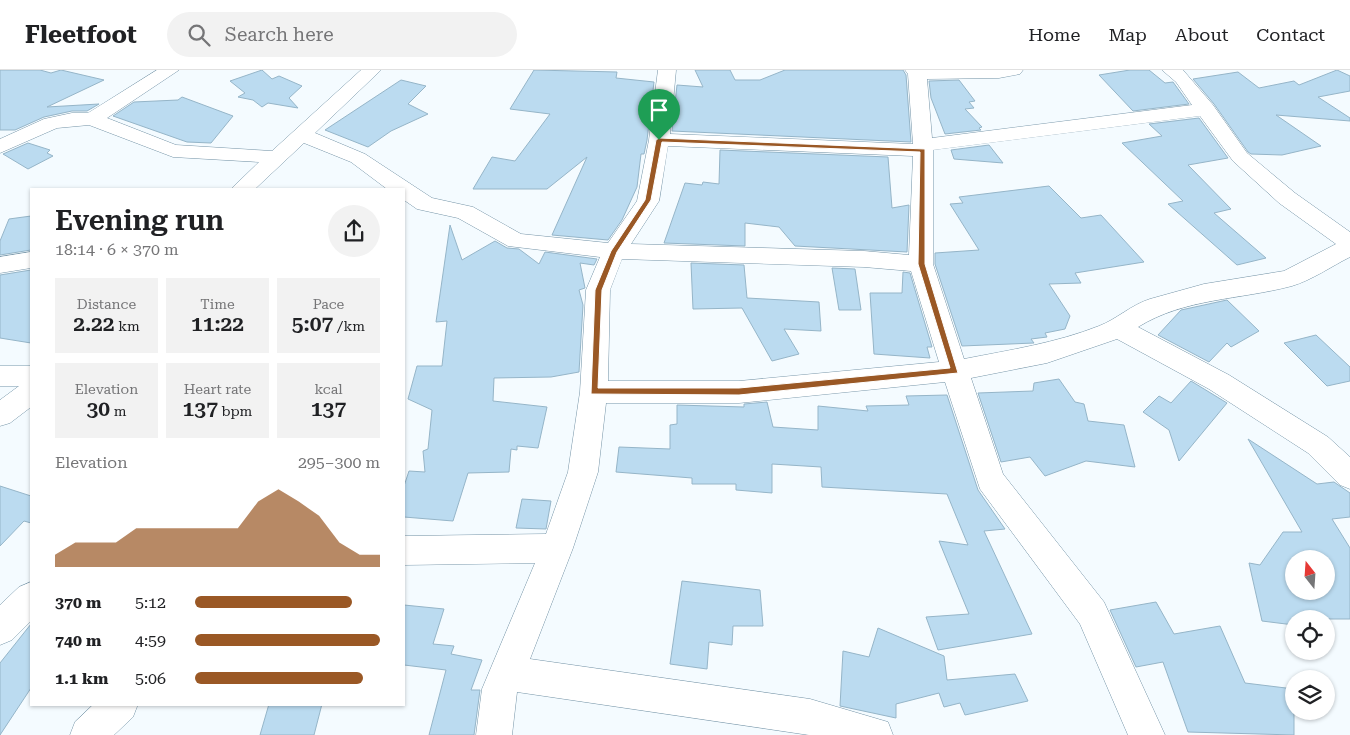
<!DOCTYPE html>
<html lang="en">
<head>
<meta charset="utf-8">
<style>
	:root { --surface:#fff; --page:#f2f2f2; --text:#202124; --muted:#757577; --line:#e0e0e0; --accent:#9a5825 }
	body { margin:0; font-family:"Roboto Serif",serif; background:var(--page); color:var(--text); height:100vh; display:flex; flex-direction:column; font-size:19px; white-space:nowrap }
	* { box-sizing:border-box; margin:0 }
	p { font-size:16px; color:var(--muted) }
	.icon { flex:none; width:28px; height:28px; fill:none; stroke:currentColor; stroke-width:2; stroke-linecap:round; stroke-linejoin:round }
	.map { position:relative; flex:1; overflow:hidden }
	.details { position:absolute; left:30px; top:118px; width:375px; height:518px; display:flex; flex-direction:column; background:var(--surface); border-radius:0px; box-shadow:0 1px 4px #0004 }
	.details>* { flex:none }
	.needle { width:32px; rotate:343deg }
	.tools { position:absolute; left:1285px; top:480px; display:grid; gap:10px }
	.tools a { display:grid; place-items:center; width:50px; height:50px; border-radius:50%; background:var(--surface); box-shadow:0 1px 4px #0004; font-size:25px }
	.pin { position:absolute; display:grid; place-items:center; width:42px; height:42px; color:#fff; margin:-51px -21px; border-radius:50% 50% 50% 0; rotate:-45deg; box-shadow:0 0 5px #0007 }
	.pin .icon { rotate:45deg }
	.round { display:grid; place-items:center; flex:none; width:52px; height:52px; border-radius:26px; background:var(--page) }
	.head { display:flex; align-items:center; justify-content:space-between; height:85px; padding:0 25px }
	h1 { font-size:28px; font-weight:600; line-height:38px }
	.metrics { display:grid; grid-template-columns:repeat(3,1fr); gap:8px; height:85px; padding:5px 25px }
	.metrics div { display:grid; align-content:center; border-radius:0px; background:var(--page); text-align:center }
	.metrics b { font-size:21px; font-weight:600 }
	.metrics small { font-size:14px; font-weight:400 }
	.metrics p { font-size:14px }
	.chart { height:140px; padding:10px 25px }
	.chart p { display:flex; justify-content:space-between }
	.chart svg { width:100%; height:90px; margin-top:5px; fill:var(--accent); opacity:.7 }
	ul { padding:0 25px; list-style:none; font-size:16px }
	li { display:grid; grid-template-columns:80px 60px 1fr; align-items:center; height:38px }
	li i { height:12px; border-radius:6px; background:var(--accent) }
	header { display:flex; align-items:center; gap:30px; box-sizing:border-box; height:70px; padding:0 25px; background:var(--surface); border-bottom:1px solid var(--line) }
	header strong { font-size:24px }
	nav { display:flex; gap:28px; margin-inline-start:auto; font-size:18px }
	.search { width:350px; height:45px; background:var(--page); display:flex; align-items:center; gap:12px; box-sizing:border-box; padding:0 18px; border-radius:28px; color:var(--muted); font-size:19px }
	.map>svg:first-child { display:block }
	.building { fill:#bbdbf0; stroke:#95b5c8; fill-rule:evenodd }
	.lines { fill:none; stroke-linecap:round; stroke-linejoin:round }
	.minor-casing { stroke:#7594a7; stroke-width:1 }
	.minor { fill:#fff; fill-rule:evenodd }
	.route { fill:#9a5825; stroke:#fff; fill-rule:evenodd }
</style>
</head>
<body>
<header>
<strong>Fleetfoot</strong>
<div class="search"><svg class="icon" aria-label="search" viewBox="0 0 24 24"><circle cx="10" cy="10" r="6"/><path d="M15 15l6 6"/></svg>Search here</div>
<nav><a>Home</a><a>Map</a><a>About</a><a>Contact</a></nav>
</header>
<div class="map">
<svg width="1350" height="665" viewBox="0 0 1350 665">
	<rect width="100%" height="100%" fill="#f4fbff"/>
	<path class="building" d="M0 0H40L51 3 61 0 104 10 47 37 99 34 87 41H72L44 47 15 60H0Z
		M262 0 272 9 279 6 302 16 289 28 298 38 268 33 262 37 253 30 238 27 245 23 230 11Z
		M534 0 617 2 616 8 654 12 647 70 644 84H641L637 117 622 150 608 170 552 165 587 87 547 119H473L492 87 515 91 550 44 510 39Z
		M695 0H730L735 10H760L785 0H903L906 5 911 72 672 61 677 15 703 17Z
		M1130 0H1149L1165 13 1173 12 1189 34 1133 41 1099 5Z
		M1337 0 1350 6V21L1318 27 1350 48V51L1276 45 1321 76 1282 85 1251 84 1248 82 1214 34 1193 9 1238 2 1259 18 1294 11 1299 15Z
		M401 10 426 16 408 34 428 44 391 61 368 77 325 60Z
		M959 10 975 31 969 32 974 38 965 39 982 57 979 58 981 60 945 64 931 28 929 11Z
		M182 27 233 46 211 73 187 72 113 46 134 32 178 30Z
		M1199 48 1228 88 1188 95 1231 139 1214 143 1266 188 1237 195 1168 134 1183 131 1122 73 1162 66 1149 54Z
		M28 73 50 80 47 83 53 86 28 99 3 84Z
		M989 75 1003 93 954 89 951 80Z
		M720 80 888 87 892 138 909 135 907 182 795 176 779 157 745 153V176L664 173 685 113 702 115 703 112 719 114Z
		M1049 116 1081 148 1101 145 1144 192 1075 203 1081 213 1049 214 1070 246 1065 259 1045 263 1047 267 1031 269 1034 273 962 276 935 194V183L979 180 950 134 963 133 959 127Z
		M31 146V180L0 185V171L9 149Z
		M450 155 462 190 495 171 507 178 519 179 539 194 545 182 597 189 594 195 580 193 585 218 579 220 583 235 579 302 551 307 494 308 493 331 547 337 538 378 517 376V380L511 379 509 402 468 403 453 451 404 447V416L409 401 425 402 423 381 428 379 432 340 408 329 417 296H442L447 251 436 252Z
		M691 193 744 195 747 228 819 232 821 261 784 259 799 284 772 291 742 238 693 239Z
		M832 198 855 199 861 240H839Z
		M31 200V273L0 268V205Z
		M903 202 910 203 932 277H927L930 288 874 284 870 223H902Z
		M1227 230 1259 261 1231 277 1227 273 1209 292 1158 265 1181 240Z
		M1316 265 1350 297V311L1327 316 1284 273Z
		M1059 309 1075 332 1084 334 1088 351 1124 355 1135 397 1086 391 1045 406 1030 387 1001 392 978 323 1033 321 1034 313Z
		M1191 311 1227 333 1179 391 1169 360 1143 342 1159 326 1171 333Z
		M947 325 978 420 1005 459 984 461 1032 564 938 580 926 547 969 544 939 471 968 475 947 424 822 417 821 397 772 394V423L736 420V414H692V408L616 402 619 377 670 379V355L677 354V335L744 337V334L767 332 773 357 818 360V336L868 341 866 336 909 335 906 326Z
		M1248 369 1317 414 1334 412 1350 423V447L1332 449 1350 478V549H1294V555L1262 551 1249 493 1260 495 1283 462H1302ZM1294 489H1326V521H1294Z
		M0 416 31 426V453L24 451 0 476Z
		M522 429 551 431 546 459 516 458Z
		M682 511 760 520 763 556H733L732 575 709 572 707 599 670 594Z
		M1156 532 1174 564 1220 556 1245 613 1294 619V665L1188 662 1163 592 1136 597 1110 540Z
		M404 535 444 539 433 574 454 576 451 584 482 590 471 620H480L474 665H429L446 600 404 595Z
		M31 554V618L0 665V593Z
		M878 558 944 586 947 610 1015 604 1028 631 965 645 960 633 944 637 939 623 896 634V648L840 636 843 581 869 587Z
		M269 634H322L314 665H260Z"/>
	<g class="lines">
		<g class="minor-casing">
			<path id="minor" d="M157 0H179L107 48 176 75 272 81 361 0H381L315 63 365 84 432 128 473 137 521 164 608 173 637 131 649 70 658 0H676L670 64 913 74 908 4 905 0H1023L1020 4 999 8 927 9 932 68 1192 35 1176 12 1162 0H1183L1213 35 1247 83 1295 123 1350 162V187C1332 196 1312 210 1292 216 1239 230 1185 228 1138 257L1229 305 1328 367 1350 387V419L1340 415 1308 383 1209 319 1117 269 1047 293 971 308 1003 404 1104 532 1165 665H1128L1080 554 980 419 945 312 739 333H606L598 402 573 478 530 589 810 629 888 652 893 665H809L517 622 512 665H476L482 619 535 493 404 495V466L546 464 568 402 580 322 586 220 600 187 508 176 458 148 417 139 404 130V119H387L351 92 304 73 255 119H231L259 92 173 87 89 55 57 58 0 83V69L44 49 72 43H88ZM1200 46 1233 91 1279 133 1336 174 1284 201 1204 214 1150 229C1131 235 1117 249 1099 256 1056 273 1010 280 964 289L933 194V80ZM668 76 913 86 909 185 864 181 631 174 659 131ZM622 189 864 197 911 201 939 292 739 311H608L610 220Z
				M31 182V198L0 203V187Z
				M0 296H31V337L10 353 0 356V330L19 316H0Z
				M31 512V551L12 570 0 575V535L19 517Z
				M94 634H138L133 647 114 665H70L75 652Z"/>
		</g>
		<use href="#minor" class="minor"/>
	</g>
	<path class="route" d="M659 68 925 79V194L958 303 739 325 591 324 595 220 611 181 645 130 656 70ZM662 72 920 82 918 194 950 298 739 318H598L602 220 617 182 651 130Z"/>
</svg>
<div class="tools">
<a><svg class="needle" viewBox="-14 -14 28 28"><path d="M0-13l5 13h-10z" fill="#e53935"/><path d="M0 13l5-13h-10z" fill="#757577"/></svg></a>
<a><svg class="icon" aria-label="locate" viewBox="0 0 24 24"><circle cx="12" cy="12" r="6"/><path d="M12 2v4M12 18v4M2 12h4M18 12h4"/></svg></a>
<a><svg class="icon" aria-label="layers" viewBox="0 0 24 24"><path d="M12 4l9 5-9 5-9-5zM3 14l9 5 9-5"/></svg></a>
</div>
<div class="pin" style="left:659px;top:70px;background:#1e9e55"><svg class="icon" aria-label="arrive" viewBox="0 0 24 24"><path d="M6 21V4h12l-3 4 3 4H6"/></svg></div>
<section class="details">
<div class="head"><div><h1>Evening run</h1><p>18:14 · 6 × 370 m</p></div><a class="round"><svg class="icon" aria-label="share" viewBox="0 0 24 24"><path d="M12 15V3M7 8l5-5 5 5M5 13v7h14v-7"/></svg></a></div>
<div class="metrics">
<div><p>Distance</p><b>2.22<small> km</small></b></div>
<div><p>Time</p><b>11:22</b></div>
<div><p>Pace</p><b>5:07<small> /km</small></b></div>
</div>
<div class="metrics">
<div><p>Elevation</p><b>30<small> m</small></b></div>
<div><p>Heart rate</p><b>137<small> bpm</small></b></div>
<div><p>kcal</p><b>137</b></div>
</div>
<div class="chart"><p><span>Elevation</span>295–300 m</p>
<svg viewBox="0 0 160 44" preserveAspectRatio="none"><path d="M0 44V38L10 32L20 32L30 32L40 25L50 25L60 25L70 25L80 25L90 25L100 12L110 6L120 12L130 19L140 32L150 38L160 38V44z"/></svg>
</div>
<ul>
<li><b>370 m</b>5:12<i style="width:85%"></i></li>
<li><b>740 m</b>4:59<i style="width:100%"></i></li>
<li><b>1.1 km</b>5:06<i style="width:91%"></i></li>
</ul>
</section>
</div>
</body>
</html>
